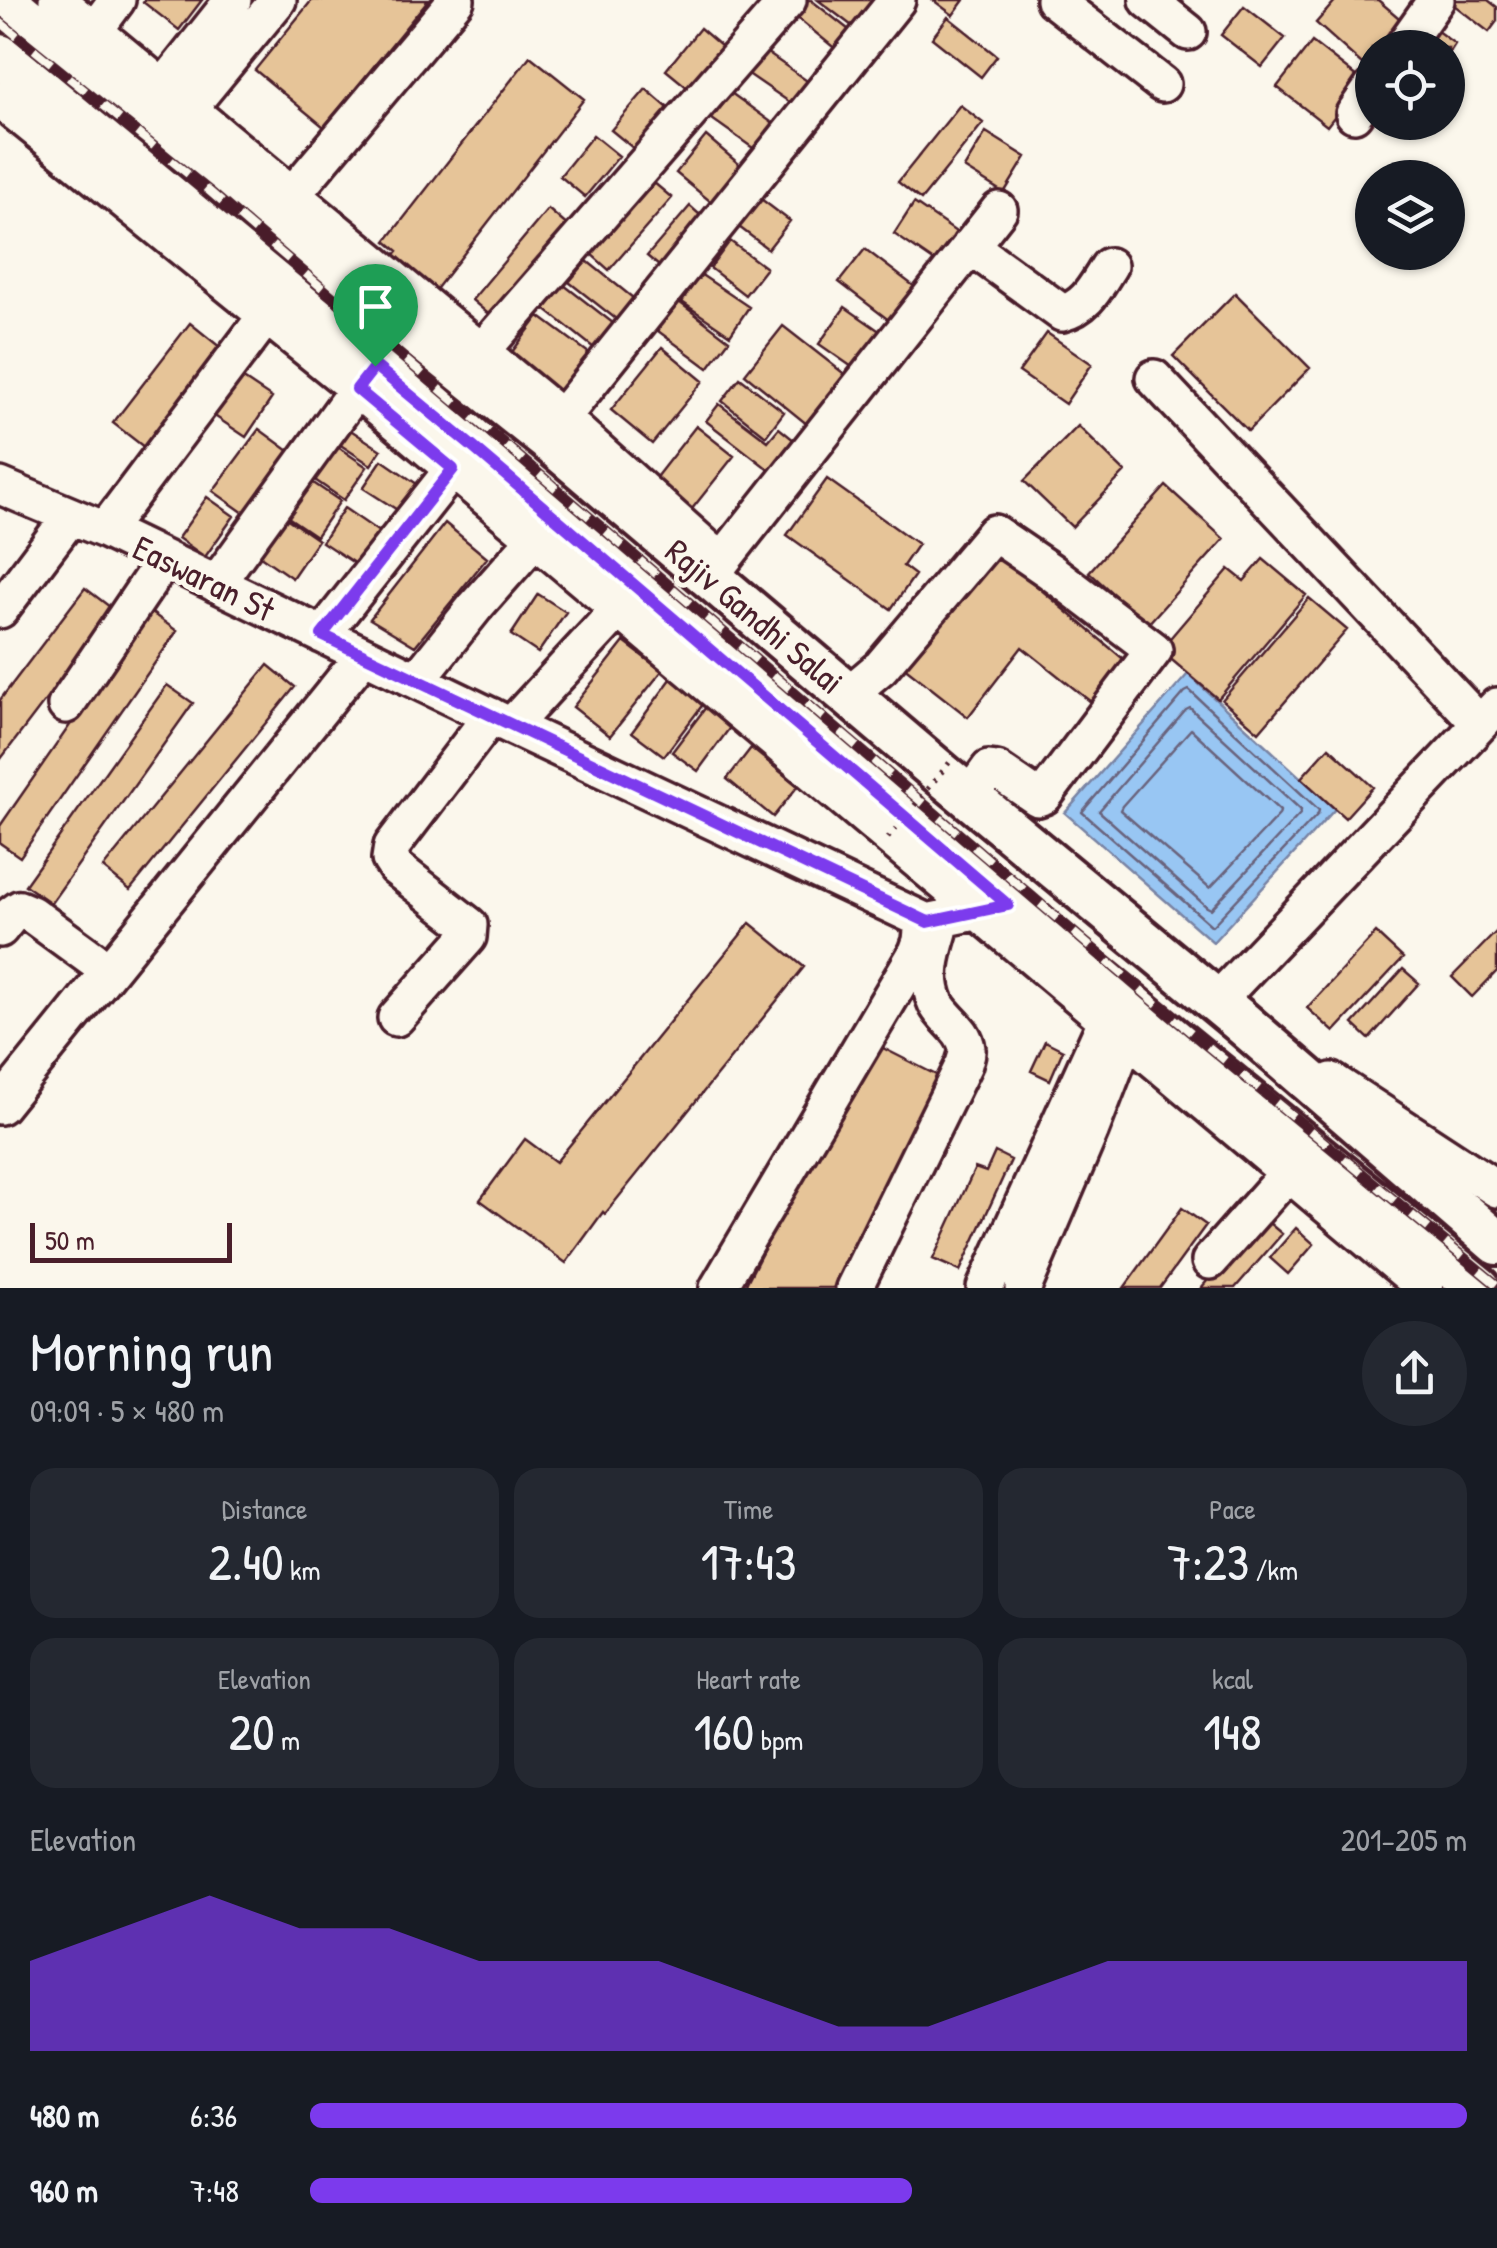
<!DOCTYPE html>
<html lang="en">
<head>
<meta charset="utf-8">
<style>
	:root { --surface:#171b24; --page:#242831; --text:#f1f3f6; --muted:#9ea1a6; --accent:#7c3aed }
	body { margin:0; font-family:"Patrick Hand",sans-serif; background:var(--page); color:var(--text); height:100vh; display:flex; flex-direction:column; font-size:38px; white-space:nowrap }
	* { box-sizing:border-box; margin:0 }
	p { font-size:32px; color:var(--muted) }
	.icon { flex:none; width:55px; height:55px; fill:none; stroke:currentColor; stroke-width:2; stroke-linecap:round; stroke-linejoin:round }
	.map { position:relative; height:1288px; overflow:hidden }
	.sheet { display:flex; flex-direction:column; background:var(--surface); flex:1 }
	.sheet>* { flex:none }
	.buttons { position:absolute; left:1355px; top:30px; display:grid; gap:20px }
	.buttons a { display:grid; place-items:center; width:110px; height:110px; border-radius:50%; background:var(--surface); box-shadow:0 2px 8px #0004; font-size:50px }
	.scale { position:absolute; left:30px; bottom:25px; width:202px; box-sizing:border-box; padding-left:10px; border:5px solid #4a1f2b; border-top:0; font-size:28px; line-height:35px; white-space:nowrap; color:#4a1f2b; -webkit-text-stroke:8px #fbf7ec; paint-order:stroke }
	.pin { position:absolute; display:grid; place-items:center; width:85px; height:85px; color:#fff; margin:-102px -42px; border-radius:50% 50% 50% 0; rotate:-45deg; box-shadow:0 0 10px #0007 }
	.pin .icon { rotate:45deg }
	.round { display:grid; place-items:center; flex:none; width:105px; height:105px; border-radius:52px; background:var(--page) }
	.summary { display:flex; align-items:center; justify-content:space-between; height:170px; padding:0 30px }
	h1 { font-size:55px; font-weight:600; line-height:75px }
	.stats { display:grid; grid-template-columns:repeat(3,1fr); gap:15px; height:170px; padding:10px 30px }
	.stats div { display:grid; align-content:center; border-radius:25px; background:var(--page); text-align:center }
	.stats b { font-size:50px; font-weight:600 }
	.stats small { font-size:28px; font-weight:400 }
	.stats p { font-size:28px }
	.chart { height:280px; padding:20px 30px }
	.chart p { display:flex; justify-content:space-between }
	.chart svg { width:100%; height:180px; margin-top:10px; fill:var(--accent); opacity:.7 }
	ul { padding:0 30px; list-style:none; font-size:32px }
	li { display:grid; grid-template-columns:160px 120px 1fr; align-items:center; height:75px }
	li i { height:25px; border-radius:12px; background:var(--accent) }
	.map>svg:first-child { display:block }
	.water { fill:#98c6f3; stroke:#7983a3; stroke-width:2.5 }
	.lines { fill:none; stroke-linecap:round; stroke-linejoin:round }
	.shore { stroke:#69627b; stroke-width:2.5 }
	.building { fill:#e6c498; stroke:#4a1f2b; stroke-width:2.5 }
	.minor-casing { stroke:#4a1f2b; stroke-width:42 }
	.major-casing { stroke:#4a1f2b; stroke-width:50 }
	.minor { stroke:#fbf7ec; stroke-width:35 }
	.major { stroke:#fbf7ec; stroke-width:42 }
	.rail-casing { stroke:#4a1f2b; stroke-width:11 }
	.rail { stroke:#fbf7ec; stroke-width:8; stroke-dasharray:22; stroke-linecap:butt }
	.path-bridge { stroke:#4a1f2b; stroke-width:5; stroke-dasharray:2.5 8; stroke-linecap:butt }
	.route-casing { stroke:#fff; stroke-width:20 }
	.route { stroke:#7c3aed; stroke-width:12 }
	.labels { text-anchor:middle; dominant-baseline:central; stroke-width:10; stroke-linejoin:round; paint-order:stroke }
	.street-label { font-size:35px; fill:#4a1f2b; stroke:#fbf7ec }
</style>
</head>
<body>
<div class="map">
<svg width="1497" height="1288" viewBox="0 0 1497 1288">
	<rect width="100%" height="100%" fill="#fbf7ec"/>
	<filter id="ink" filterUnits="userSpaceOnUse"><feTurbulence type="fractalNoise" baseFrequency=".01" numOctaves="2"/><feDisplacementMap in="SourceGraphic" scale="20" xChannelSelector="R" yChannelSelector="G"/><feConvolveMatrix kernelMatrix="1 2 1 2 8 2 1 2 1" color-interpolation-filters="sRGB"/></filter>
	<g filter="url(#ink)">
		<path class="water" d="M1188 674 1335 809 1213 942 1065 813Z"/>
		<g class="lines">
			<path class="shore" d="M1189 690 1319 810 1318 814 1212 926 1082 812 1185 692Z
				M1190 708 1301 810 1300 814 1211 909 1207 907 1099 811 1186 710Z
				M1191 729 1280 811 1279 815 1210 888 1120 810 1122 806Z"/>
		</g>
		<path class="building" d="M144 0H202L179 30 143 2Z
			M312 0H428L324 127 255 70Z
			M808 0H811L858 37 843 55 795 16Z
			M818 0H877L860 32Z
			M933 0H964L953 15Z
			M1336 0H1378L1412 29 1396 48H1372V73L1316 23Z
			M1452 0H1488L1497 7V21L1489 32 1450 2Z
			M1244 6 1285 38 1262 67 1221 35Z
			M948 17 997 56 981 77 932 38Z
			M1429 25 1455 44 1448 55V48H1414Z
			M700 28 728 52 694 93 666 70Z
			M1312 42 1362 81 1327 126 1277 87Z
			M763 50 813 85 798 108 747 73Z
			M530 56 584 99 434 292 391 259 398 251 386 241Z
			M646 89 674 113 639 153 611 130Z
			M731 93 778 127 760 153 712 119Z
			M960 105 983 123 921 200 898 182Z
			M986 132 1026 157 1004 193 964 168Z
			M593 135 619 156 585 197 560 176Z
			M706 136 746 170 716 206 676 173Z
			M653 182 672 198 609 270 591 254Z
			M761 199 790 221 768 249 739 227Z
			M914 203 962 236 941 266 894 234Z
			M690 206 708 222 665 271 647 256Z
			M548 209 570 228 493 318 472 300Z
			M730 241 766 268 745 295 710 268Z
			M865 249 915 287 890 321 839 282Z
			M587 261 638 302 621 323 569 282Z
			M700 274 749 307 730 335 682 302Z
			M564 285 618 327 599 352 545 309Z
			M1235 293 1310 368 1248 431 1173 356Z
			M675 299 729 340 708 368 654 328Z
			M845 307 881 332 855 369 819 344Z
			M539 316 597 359 567 399 509 356Z
			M190 323 226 352 149 451 113 423Z
			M783 326 847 376 808 425 745 374Z
			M1047 333 1092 364 1065 404 1019 372Z
			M662 347 703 381 652 444 611 410Z
			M236 374 272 398 246 437 210 413Z
			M740 378 784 412 766 436 722 401Z
			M719 404 768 441 779 428 795 441 772 472 706 421Z
			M696 426 734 456 684 519 646 490Z
			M1078 426 1125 472 1072 527 1024 481Z
			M346 427 381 450 371 465 336 442Z
			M259 429 289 451 244 513 213 491Z
			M335 445 367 467 344 500 312 478Z
			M382 460 417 484 399 511 363 488Z
			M306 478 340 501 316 536 282 513Z
			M827 479 918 544 903 566 915 575 891 609 787 535Z
			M1166 486 1224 539 1147 625 1089 572Z
			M207 497 234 516 205 557 178 538Z
			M344 508 379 532 357 565 322 542Z
			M279 513 318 540 292 578 253 551Z
			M445 523 487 558 415 646 370 619Z
			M994 550 1134 668 1101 710 1022 647 968 717 903 666Z
			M1263 559 1306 595 1218 699 1160 650 1229 569 1244 581Z
			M85 588 114 610 0 760V700Z
			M538 594 566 612 538 653 511 635Z
			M1309 598 1347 630 1259 732 1222 700Z
			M149 611 177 631 20 857 0 843V826Z
			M624 642 662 671 610 736 573 707Z
			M268 665 295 687 130 890 103 868Z
			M671 679 704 703 664 756 632 732Z
			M167 685 193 703 51 903 25 885Z
			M709 703 734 722 698 771 672 752Z
			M1329 747 1373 787 1345 818 1301 778Z
			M751 748 798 786 773 817 727 779Z
			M750 923 804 967 605 1214 603 1212 566 1263 480 1200 525 1139 556 1162Z
			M1497 931V971L1472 997 1452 977Z
			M1376 933 1403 958 1334 1032 1307 1008Z
			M1403 969 1419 983 1369 1039 1353 1024Z
			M869 1041 940 1077 833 1288H744Z
			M1045 1041 1063 1050 1050 1080 1031 1071Z
			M995 1152 1011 1160 960 1271 933 1259 975 1168 986 1172Z
			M1182 1208 1206 1225 1160 1288H1124Z
			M1262 1217 1282 1234 1235 1288H1201Z
			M1296 1228 1314 1244 1288 1274 1270 1258Z"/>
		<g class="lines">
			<g class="minor-casing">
				<path id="minor" d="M57 0 563 419 721 561
					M1054 0 1162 84
					M1148 0 1188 32
					M94 31 117 0
					M1402 48 1436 0
					M163 88 233 0
					M0 100 357 389 1425 1288
					M188 109 278 0
					M1354 114 1372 88
					M292 195 456 0
					M970 246 1062 313C1087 307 1096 286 1109 266
					M481 352 788 0
					M1154 378 1480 724
					M547 436 897 0
					M0 486 105 530 511 726 927 922 995 908
					M105 530 266 316
					M711 580 722 561 999 210
					M216 584 357 389 406 325
					M0 610 70 517
					M322 635 453 469
					M417 680 475 607 535 539
					M862 683 881 667 994 533 1050 571 1154 650 1044 796 1038 798 997 770 989 769 976 787
					M66 705 164 560
					M511 726 619 609
					M0 929 12 914 19 909 31 914 109 971
					M1216 1002 1497 706
					M396 1018 468 937 469 925 396 868 390 859 392 846 491 716
					M1332 1081 1497 1189
					M0 1106 364 655
					M1210 1261 1289 1172
					M718 1288 917 952 921 941 923 920
					M854 1288 964 1064C965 1059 968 1054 967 1049 965 1029 943 1019 936 1003 925 979 932 955 939 932
					M985 1288 1107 1019
					M1023 1288 1091 1129 1127 1036"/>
			</g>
			<g class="major-casing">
				<path id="major" d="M4 0 177 143 546 438 945 777 1239 1020 1497 1243
					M0 56 474 449 1008 905 1479 1288"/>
			</g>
			<use href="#minor" class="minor"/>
			<use href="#major" class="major"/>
			<g class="rail-casing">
				<path id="rail" d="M0 22 209 191 1170 1015 1497 1285"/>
			</g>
			<use href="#rail" class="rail"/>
			<path class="path-bridge" d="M888 838 958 752"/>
		</g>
	</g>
	<g class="lines" filter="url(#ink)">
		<g class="route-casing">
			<path id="route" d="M375 366 474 448 1008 905 928 922 322 635 453 469 357 389Z"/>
		</g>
		<use href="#route" class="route"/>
	</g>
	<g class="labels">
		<g class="street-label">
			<text transform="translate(204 578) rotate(26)">Easwaran St</text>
			<text transform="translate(755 616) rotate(40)">Rajiv Gandhi Salai</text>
		</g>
	</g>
</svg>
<div class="buttons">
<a><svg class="icon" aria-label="locate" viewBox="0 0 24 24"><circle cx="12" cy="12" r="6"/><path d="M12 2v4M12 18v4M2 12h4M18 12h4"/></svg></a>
<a><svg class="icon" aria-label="layers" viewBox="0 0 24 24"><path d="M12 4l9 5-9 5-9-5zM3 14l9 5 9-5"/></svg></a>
</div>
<div class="scale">50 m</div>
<div class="pin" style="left:375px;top:366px;background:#1e9e55"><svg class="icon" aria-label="arrive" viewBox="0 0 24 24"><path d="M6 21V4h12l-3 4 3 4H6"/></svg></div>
</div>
<section class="sheet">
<div class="summary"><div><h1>Morning run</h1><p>09:09 · 5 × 480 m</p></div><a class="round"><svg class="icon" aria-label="share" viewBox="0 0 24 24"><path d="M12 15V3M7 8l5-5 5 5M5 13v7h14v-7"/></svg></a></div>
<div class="stats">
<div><p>Distance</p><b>2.40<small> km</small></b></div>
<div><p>Time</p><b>17:43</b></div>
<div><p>Pace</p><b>7:23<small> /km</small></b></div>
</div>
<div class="stats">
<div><p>Elevation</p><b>20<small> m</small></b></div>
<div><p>Heart rate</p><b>160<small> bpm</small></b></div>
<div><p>kcal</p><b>148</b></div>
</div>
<div class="chart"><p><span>Elevation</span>201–205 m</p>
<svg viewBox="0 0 160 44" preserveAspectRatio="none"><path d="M0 44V22L10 14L20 6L30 14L40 14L50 22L60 22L70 22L80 30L90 38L100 38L110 30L120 22L130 22L140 22L150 22L160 22V44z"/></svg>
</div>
<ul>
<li><b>480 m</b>6:36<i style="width:100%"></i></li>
<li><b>960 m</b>7:48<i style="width:52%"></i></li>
</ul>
</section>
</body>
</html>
